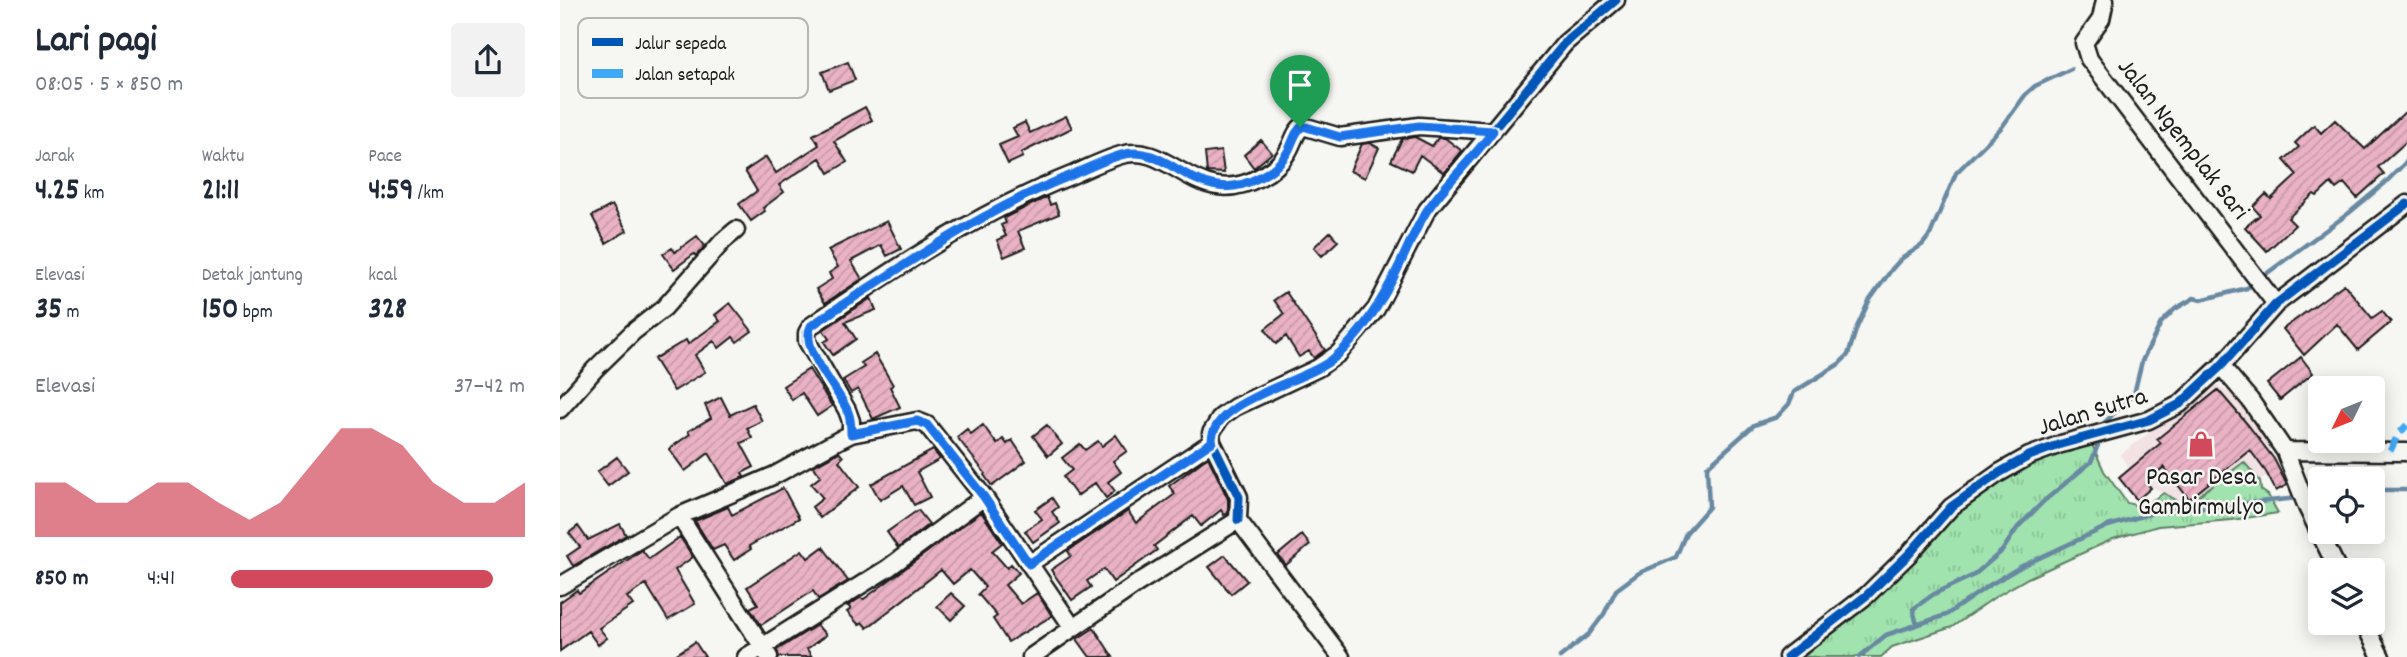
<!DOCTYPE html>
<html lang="id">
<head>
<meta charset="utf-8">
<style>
	:root { --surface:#fff; --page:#f2f2f3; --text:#1f2937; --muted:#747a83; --accent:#d1495b }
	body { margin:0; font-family:Dekko,sans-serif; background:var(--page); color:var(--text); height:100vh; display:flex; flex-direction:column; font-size:26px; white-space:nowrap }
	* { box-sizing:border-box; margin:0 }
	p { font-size:23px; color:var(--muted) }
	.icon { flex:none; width:38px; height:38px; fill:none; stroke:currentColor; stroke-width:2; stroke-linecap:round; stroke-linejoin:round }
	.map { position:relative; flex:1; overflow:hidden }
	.panel { display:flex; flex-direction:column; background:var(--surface); width:560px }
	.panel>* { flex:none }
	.needle { width:46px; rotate:227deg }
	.buttons { position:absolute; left:1748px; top:376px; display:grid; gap:14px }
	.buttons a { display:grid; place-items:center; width:77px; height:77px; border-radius:7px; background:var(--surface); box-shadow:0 4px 18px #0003; font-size:35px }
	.pin { position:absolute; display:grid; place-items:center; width:60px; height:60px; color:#fff; margin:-72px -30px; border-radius:50% 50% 50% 0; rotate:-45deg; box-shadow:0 0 7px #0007 }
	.pin .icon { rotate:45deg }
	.round { display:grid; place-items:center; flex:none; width:74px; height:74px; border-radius:7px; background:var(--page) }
	.head { display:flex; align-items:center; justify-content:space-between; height:119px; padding:0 35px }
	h1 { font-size:38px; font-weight:700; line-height:52px }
	.stats { display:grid; grid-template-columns:repeat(3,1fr); gap:10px; height:119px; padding:7px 35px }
	.stats div { display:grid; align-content:center }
	.stats b { font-size:30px; font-weight:700 }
	.stats small { font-size:19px; font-weight:400 }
	.stats p { font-size:19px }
	.chart { height:196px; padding:14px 35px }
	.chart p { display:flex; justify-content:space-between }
	.chart svg { width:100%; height:126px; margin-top:7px; fill:var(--accent); opacity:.7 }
	ul { padding:0 35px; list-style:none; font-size:23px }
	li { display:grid; grid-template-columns:112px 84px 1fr; align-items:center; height:52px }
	li i { height:18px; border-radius:9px; background:var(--accent) }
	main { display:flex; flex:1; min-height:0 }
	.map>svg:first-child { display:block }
	.built { fill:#f2e2e4 }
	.grass { fill:url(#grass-tufts); stroke:#5e8065; stroke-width:2 }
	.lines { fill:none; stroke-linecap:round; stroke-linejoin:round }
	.stream { stroke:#6889a1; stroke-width:4.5 }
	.building { fill:url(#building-hatch); stroke:#1c1c1c; stroke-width:2 }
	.minor-casing { stroke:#1c1c1c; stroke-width:21 }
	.minor { stroke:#f6f6f2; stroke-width:16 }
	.quiet { stroke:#3fa9f5; stroke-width:7; stroke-dasharray:14 7; stroke-linecap:butt }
	.cycleway-casing { stroke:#f6f6f2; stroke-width:13 }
	.cycleway { stroke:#0057b8; stroke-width:9 }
	.route-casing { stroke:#fff; stroke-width:14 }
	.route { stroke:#1a73e8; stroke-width:9 }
	.labels { text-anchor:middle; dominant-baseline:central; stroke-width:5; stroke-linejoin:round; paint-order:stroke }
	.street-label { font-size:26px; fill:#1c1c1c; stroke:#f6f6f2 }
	.poi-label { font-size:26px; fill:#1c1c1c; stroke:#f6f6f2 }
	.key { fill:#f6f6f2; stroke:#b5b5b2; stroke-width:2 }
	.key-label { font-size:19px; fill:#1c1c1c }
</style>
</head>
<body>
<main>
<section class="panel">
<div class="head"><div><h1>Lari pagi</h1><p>08:05 · 5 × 850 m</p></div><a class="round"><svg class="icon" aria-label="share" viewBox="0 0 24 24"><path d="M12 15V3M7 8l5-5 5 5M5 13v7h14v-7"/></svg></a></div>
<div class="stats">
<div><p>Jarak</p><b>4.25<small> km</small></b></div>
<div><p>Waktu</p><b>21:11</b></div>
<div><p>Pace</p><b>4:59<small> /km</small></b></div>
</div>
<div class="stats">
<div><p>Elevasi</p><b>35<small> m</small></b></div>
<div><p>Detak jantung</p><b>150<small> bpm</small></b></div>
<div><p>kcal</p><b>328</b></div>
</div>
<div class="chart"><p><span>Elevasi</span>37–42 m</p>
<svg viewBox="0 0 160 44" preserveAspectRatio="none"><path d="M0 44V25L10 25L20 32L30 32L40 25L50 25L60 32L70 38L80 32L90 19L100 6L110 6L120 12L130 25L140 32L150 32L160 25V44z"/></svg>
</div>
<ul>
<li><b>850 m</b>4:41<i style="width:89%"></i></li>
</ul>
</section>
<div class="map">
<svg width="1847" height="657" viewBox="0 0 1847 657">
	<defs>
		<pattern id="grass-tufts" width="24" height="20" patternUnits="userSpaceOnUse" patternTransform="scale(1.75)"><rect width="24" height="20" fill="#a0e3ae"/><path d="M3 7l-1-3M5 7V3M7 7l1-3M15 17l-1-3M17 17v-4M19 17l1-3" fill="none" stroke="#89c295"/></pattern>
		<pattern id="building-hatch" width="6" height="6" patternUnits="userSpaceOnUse" patternTransform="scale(1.75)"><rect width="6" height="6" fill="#eab2c5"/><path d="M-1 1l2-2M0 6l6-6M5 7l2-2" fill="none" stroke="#c898a9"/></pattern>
	</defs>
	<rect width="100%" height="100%" fill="#f6f6f2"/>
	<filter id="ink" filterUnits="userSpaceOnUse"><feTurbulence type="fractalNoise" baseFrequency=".0143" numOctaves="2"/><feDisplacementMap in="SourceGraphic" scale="14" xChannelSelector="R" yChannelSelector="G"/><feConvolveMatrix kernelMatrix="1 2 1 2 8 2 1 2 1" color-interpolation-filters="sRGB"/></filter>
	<g filter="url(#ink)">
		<path class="built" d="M1655 383 1675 397 1701 433 1718 466 1700 481 1684 462 1624 506 1576 477 1560 455Z"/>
		<path class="grass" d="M1531 442 1544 471 1567 503 1582 507 1604 493 1624 506 1684 462 1700 481 1701 490 1708 495 1718 513 1672 520 1598 526 1553 539 1468 578 1435 597 1392 627 1332 647 1321 657H1237L1411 499 1472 461Z"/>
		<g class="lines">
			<path class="stream" d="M1542 429 1544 423 1574 394 1582 361 1601 323 1615 309 1634 298 1641 300 1687 288 1789 213 1825 183 1847 161
				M1813 490H1847
				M1748 496 1760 494
				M1357 625 1353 609 1374 594 1414 575 1442 551 1458 527 1484 501 1531 462 1541 438
				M1000 657 1029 634 1044 614 1056 590 1079 573 1116 557 1126 533 1149 507 1147 467 1194 425 1217 417 1229 404 1234 392 1279 364 1288 355 1297 327 1309 301 1332 269 1341 259 1362 245 1370 235 1396 173 1442 127 1466 94 1475 86 1511 69
				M1299 657 1326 635 1386 615 1428 586 1462 566 1548 526 1596 512 1739 498"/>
		</g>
		<path class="building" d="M288 62 295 80 269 90 262 72Z
			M725 63 758 73 748 106 723 98 729 81 720 79Z
			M305 107 312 120 274 141 287 162 269 173 260 158 219 185 224 192 203 208 205 211 191 221 179 204 197 191 185 171 206 157 216 173 259 145 253 135Z
			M1847 110V141L1818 167 1824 174 1797 198 1784 183 1776 189 1771 183 1757 196 1754 194 1728 218 1735 225 1707 251 1685 227 1700 215 1693 207 1706 194 1711 199 1737 175 1724 160 1739 147 1735 143 1754 125 1761 133 1775 120 1805 149Z
			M506 116 512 128 461 153 463 157 448 164 439 145 458 137 453 128 465 122 470 133Z
			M855 137 872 146 878 138H885L902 151 884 173 860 155 852 171 831 161 842 139Z
			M701 140 712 153 694 168 684 155Z
			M810 143 819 148 805 178 790 171 802 144Z
			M661 151 664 173 647 172 645 153Z
			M487 197 490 205 495 203 499 214 458 231 465 248 444 257 437 240 446 236 441 225 446 223 444 218Z
			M52 205 67 231 46 243 32 216Z
			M327 221 341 249 327 256 321 245 291 261 302 279 265 303 256 289 272 279 269 273 278 267 268 250Z
			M770 232 778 241 762 256 754 247Z
			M137 236 145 246 136 256 134 254 114 269 103 254 112 248 115 252Z
			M1784 284 1812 318 1822 311 1831 322 1798 350 1777 324 1744 355 1723 329Z
			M726 292 765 350 754 358 749 351 739 357 726 336 716 344 705 329 724 314 714 300Z
			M311 298 316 310 285 322 296 339 273 355 264 342 269 339 263 330Z
			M170 303 192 331 177 342 173 337 159 348 154 341 135 355 145 372 114 391 94 359 126 340 128 344 160 321 155 315Z
			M315 354 333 385 330 387 340 407 313 419 298 389 291 393 283 380 304 367 301 363Z
			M1741 357 1753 373 1720 400 1707 384Z
			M249 369 272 406 257 416 242 393 232 400 223 386Z
			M1658 390 1688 425 1714 459 1727 485 1716 491 1706 472 1690 450 1629 499 1604 467 1586 482 1591 488 1577 500 1559 478 1601 443 1597 439Z
			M161 397 170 415 193 404 202 421 187 428 192 438 181 443 194 467 182 473 184 477 167 484 149 453 125 471 109 449 130 434 128 431 151 418 145 405Z
			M423 425 437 444 443 439 447 444 452 440 466 461 432 486 424 475 425 473 397 437 407 429 411 434Z
			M487 425 502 444 488 456 473 436Z
			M556 435 567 451 553 461 561 472 548 482 555 491 546 498 535 483 517 496 503 477 512 470 502 458 520 444 525 450 538 441 542 446Z
			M373 450 380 459 357 472 370 497 354 505 343 486 320 500 311 484Z
			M279 452 283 457 279 461 299 487 260 518 252 507 263 498 251 484 261 476 253 466Z
			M57 457 68 471 48 486 37 472Z
			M648 457 668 499V513L664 515 661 510 641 526 633 516 594 546 597 550 553 582 544 569 527 581 531 587 512 600 491 570 511 556 508 551 568 511 576 523 615 494 609 486Z
			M223 488 239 518 189 546 191 549 174 560 164 545 153 550 135 521 168 507 172 515Z
			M492 498 498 507 492 512 500 523 473 542 465 531 482 519 475 510Z
			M358 510 369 524 338 548 327 532Z
			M421 512 442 543 432 551 447 568 451 564 459 573 445 585 461 604 477 593 492 616 448 642 433 619 437 616 418 594 425 587 410 570 393 584 381 570 307 628 302 622 299 625 287 612 291 609 288 606 300 598 304 599Z
			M60 524 66 535 13 566 7 556 20 547 9 533 18 526 28 540Z
			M742 535 750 545 726 565 718 555Z
			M120 537 133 557 115 570 135 604 108 620 86 584 67 597 73 605 39 628 47 638 38 645 28 631 0 651V602L17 590 19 593 82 550 89 559Z
			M263 547 288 581 258 599 253 591 201 625 190 608 198 604 187 587 242 550 248 558Z
			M665 555 687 581 671 594 649 567Z
			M391 593 405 606 391 620 377 606Z
			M257 625 266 635 247 649 252 657H219L217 650Z
			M534 628 553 657H530L517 639Z
			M135 642 145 657H112Z"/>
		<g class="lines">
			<g class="minor-casing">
				<path id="minor" d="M1545 0 1541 19 1524 43 1529 59 1716 304
					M1661 366 1690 400 1725 451 1747 507 1778 570
					M0 409 35 369 73 332 104 308 163 241 176 230
					M291 434V421L287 410 247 341V333L251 326C333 269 419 212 512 175 528 168 544 160 561 155 610 140 636 212 700 177 710 172 721 163 727 153 733 144 735 131 743 126L780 137 859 126 933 131
					M1725 451 1847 452
					M119 516 209 657
					M678 520 679 497 652 442 651 433 661 417 675 407 758 368 779 353 816 309 867 210 1005 43 1056 0
					M469 564 652 442
					M0 586 119 516 215 475 281 439 291 434 357 421 367 425 424 497 513 628
					M1804 623 1821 657
					M186 657 328 568 424 497
					M471 657 578 583 678 520 781 657
					M1227 657 1307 595 1349 554 1391 507 1439 473 1469 456 1501 444 1589 420 1620 404 1661 366 1716 304 1847 204"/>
			</g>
			<use href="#minor" class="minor"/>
			<path class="quiet" d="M1830 451 1838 435 1847 425"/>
			<g class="cycleway-casing">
				<path id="cycleway" d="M291 434V421L287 410 247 341V333L251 326C333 269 419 212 512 175 528 168 544 160 561 155 610 140 636 212 700 177 710 172 721 163 727 153 733 144 735 131 743 126L780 137 859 126 933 131
					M678 520 679 497 652 442 651 433 661 417 675 407 758 368 779 353 816 309 867 210 1005 43 1056 0
					M1227 657 1307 595 1349 554 1391 507 1439 473 1469 456 1501 444 1589 420 1620 404 1661 366 1716 304 1847 204"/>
			</g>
			<use href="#cycleway" class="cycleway"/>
		</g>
	</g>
	<g class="lines" filter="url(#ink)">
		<g class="route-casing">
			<path id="route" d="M743 126 780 137 859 126 933 131C913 159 887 182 868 209 857 225 849 245 841 262 825 296 804 333 774 358 747 382 650 400 652 442L469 564 424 497 367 425 357 421 291 434C291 426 291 419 288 412 279 389 239 349 251 326 278 307 307 289 335 271 393 234 448 200 512 175 528 168 544 160 561 155 610 140 636 212 700 177 710 172 721 163 727 153 733 144 734 131 743 126Z"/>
		</g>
		<use href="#route" class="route"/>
	</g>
	<defs>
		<g id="shop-bare" transform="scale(2.1)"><path d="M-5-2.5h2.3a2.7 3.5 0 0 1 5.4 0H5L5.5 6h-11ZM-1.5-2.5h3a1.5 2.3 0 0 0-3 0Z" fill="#d1495b" stroke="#f6f6f2" stroke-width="2.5" paint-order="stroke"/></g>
	</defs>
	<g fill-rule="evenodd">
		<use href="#shop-bare" x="1641" y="444"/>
	</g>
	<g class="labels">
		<g class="street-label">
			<text transform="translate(1622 140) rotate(52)">Jalan Ngemplak Sari</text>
			<text transform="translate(1533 413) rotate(-17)">Jalan Sutra</text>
		</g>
		<g class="poi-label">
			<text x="1641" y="478">Pasar Desa<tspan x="1641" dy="30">Gambirmulyo</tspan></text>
		</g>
	</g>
	<rect x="18" y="18" width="230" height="80" rx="10" class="key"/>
	<rect x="32" y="38" width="31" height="8" fill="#0057b8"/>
	<rect x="32" y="69" width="31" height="9" fill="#3fa9f5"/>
	<g class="key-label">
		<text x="75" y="49">Jalur sepeda</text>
		<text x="75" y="80">Jalan setapak</text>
	</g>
</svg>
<div class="buttons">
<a><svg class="needle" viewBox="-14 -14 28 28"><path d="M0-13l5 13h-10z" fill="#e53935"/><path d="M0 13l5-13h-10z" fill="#747a83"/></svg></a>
<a><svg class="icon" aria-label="locate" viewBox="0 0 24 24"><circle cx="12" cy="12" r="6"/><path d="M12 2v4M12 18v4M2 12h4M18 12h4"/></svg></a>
<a><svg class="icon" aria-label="layers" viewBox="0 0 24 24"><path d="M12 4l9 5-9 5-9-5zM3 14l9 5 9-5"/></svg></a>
</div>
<div class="pin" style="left:740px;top:127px;background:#1e9e55"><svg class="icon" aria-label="arrive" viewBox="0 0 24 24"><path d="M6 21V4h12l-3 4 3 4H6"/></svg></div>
</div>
</main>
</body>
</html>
